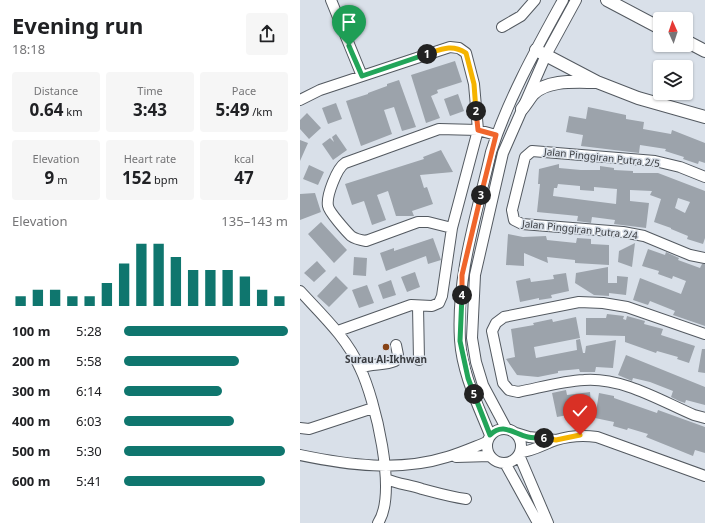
<!DOCTYPE html>
<html lang="en">
<head>
<meta charset="utf-8">
<style>
	:root { --surface:#fff; --page:#f6f6f6; --text:#202124; --muted:#757577; --accent:#0f766e }
	body { margin:0; font-family:"Noto Sans",sans-serif; background:var(--page); color:var(--text); height:100vh; display:flex; flex-direction:column; font-size:15px; white-space:nowrap }
	* { box-sizing:border-box; margin:0 }
	p { font-size:13px; color:var(--muted) }
	.icon { flex:none; width:22px; height:22px; fill:none; stroke:currentColor; stroke-width:2; stroke-linecap:round; stroke-linejoin:round }
	.map { position:relative; flex:1; overflow:hidden }
	.sheet { display:flex; flex-direction:column; background:var(--surface); width:300px }
	.sheet>* { flex:none }
	.needle { width:26px; rotate:357deg }
	.controls { position:absolute; left:353px; top:12px; display:grid; gap:8px }
	.controls a { display:grid; place-items:center; width:40px; height:40px; border-radius:4px; background:var(--surface); box-shadow:0 1px 3px #0004; font-size:20px }
	.pin { position:absolute; display:grid; place-items:center; width:34px; height:34px; color:#fff; margin:-41px -17px; border-radius:50% 50% 50% 0; rotate:-45deg; box-shadow:0 0 4px #0007 }
	.pin .icon { rotate:45deg }
	.km { position:absolute; width:20px; height:20px; margin:-10px; border-radius:50%; background:#222; color:#fff; font-size:11px; line-height:20px; text-align:center }
	.round { display:grid; place-items:center; flex:none; width:42px; height:42px; border-radius:4px; background:var(--page) }
	.headline { display:flex; align-items:center; justify-content:space-between; height:68px; padding:0 12px }
	h1 { font-size:22px; font-weight:700; line-height:30px }
	.metrics { display:grid; grid-template-columns:repeat(3,1fr); gap:6px; height:68px; padding:4px 12px }
	.metrics div { display:grid; align-content:center; border-radius:4px; background:var(--page); text-align:center }
	.metrics b { font-size:17px; font-weight:700 }
	.metrics small { font-size:11px; font-weight:400 }
	.metrics p { font-size:11px }
	.chart { height:112px; padding:8px 12px }
	.chart p { display:flex; justify-content:space-between }
	.chart svg { width:100%; height:72px; margin-top:4px; stroke:var(--accent); stroke-width:6 }
	ul { padding:0 12px; list-style:none; font-size:13px }
	li { display:grid; grid-template-columns:64px 48px 1fr; align-items:center; height:30px }
	li i { height:10px; border-radius:5px; background:var(--accent) }
	main { display:flex; flex:1; min-height:0 }
	.map>svg:first-child { display:block }
	.building { fill:#9ca3ab; fill-rule:evenodd }
	.lines { fill:none; stroke-linecap:round; stroke-linejoin:round }
	.minor-casing { stroke:#535960; stroke-width:12 }
	.major-casing { stroke:#535960; stroke-width:14 }
	.minor { stroke:#fff; stroke-width:10 }
	.major { stroke:#fff; stroke-width:12 }
	.split-1-casing { stroke:#fff; stroke-width:8 }
	.split-2-casing { stroke:#fff; stroke-width:8 }
	.split-3-casing { stroke:#fff; stroke-width:8 }
	.split-4-casing { stroke:#fff; stroke-width:8 }
	.split-5-casing { stroke:#fff; stroke-width:8 }
	.split-6-casing { stroke:#fff; stroke-width:8 }
	.split-7-casing { stroke:#fff; stroke-width:8 }
	.split-1 { stroke:#22a559; stroke-width:5 }
	.split-2 { stroke:#f5b400; stroke-width:5 }
	.split-3 { stroke:#f0652b; stroke-width:5 }
	.split-4 { stroke:#f0652b; stroke-width:5 }
	.split-5 { stroke:#22a559; stroke-width:5 }
	.split-6 { stroke:#22a559; stroke-width:5 }
	.split-7 { stroke:#f5b400; stroke-width:5 }
	.poi-dot { fill:#864215; stroke:#d9e0e9; stroke-width:1.5 }
	.labels { text-anchor:middle; dominant-baseline:central; stroke-width:3; stroke-linejoin:round; paint-order:stroke }
	.street-label { font-size:10px; fill:#3a3c40; stroke:#d9e0e9 }
	.poi-label { font-size:10px; font-weight:bold; fill:#3a3c40; stroke:#d9e0e9 }
</style>
</head>
<body>
<main>
<section class="sheet">
<div class="headline"><div><h1>Evening run</h1><p>18:18</p></div><a class="round"><svg class="icon" aria-label="share" viewBox="0 0 24 24"><path d="M12 15V3M7 8l5-5 5 5M5 13v7h14v-7"/></svg></a></div>
<div class="metrics">
<div><p>Distance</p><b>0.64<small> km</small></b></div>
<div><p>Time</p><b>3:43</b></div>
<div><p>Pace</p><b>5:49<small> /km</small></b></div>
</div>
<div class="metrics">
<div><p>Elevation</p><b>9<small> m</small></b></div>
<div><p>Heart rate</p><b>152<small> bpm</small></b></div>
<div><p>kcal</p><b>47</b></div>
</div>
<div class="chart"><p><span>Elevation</span>135–143 m</p>
<svg viewBox="0 0 160 44" preserveAspectRatio="none"><path d="M5 44V38M15 44V34M25 44V34M35 44V38M45 44V38M55 44V30M65 44V18M75 44V6M85 44V6M95 44V14M105 44V22M115 44V22M125 44V22M135 44V26M145 44V34M155 44V38"/></svg>
</div>
<ul>
<li><b>100 m</b>5:28<i style="width:100%"></i></li>
<li><b>200 m</b>5:58<i style="width:70%"></i></li>
<li><b>300 m</b>6:14<i style="width:60%"></i></li>
<li><b>400 m</b>6:03<i style="width:67%"></i></li>
<li><b>500 m</b>5:30<i style="width:98%"></i></li>
<li><b>600 m</b>5:41<i style="width:86%"></i></li>
</ul>
</section>
<div class="map">
<svg width="405" height="523" viewBox="0 0 405 523">
	<rect width="100%" height="100%" fill="#d9e0e9"/>
	<path class="building" d="M155 61 162 82 137 90 138 93 131 96 140 118 126 123 111 75Z
		M99 80 116 127 102 131 94 107 84 110 92 134 61 146 46 101 68 94V93L87 86V84Z
		M158 94 164 111 150 116 144 99Z
		M36 103 42 119 28 124 22 108Z
		M288 107 326 115V119L344 122 343 129 371 134 372 130 405 143V163L399 161 398 164 383 159 384 157 365 151 366 149 340 145 339 153 281 146 283 135 266 132 269 116 286 119Z
		M7 113 21 128 9 139 0 129V120Z
		M36 134 47 150 33 160 22 144 30 138 34 142 32 137Z
		M0 140 8 143 0 161Z
		M141 150 153 172 120 175 124 188 127 187 133 204 112 211 114 216H96L88 191 77 195 86 220 72 225 64 201 52 205 45 184 124 159 123 157Z
		M259 164V168L281 170H300V166L314 168V170L333 171V173H358L405 191V238L403 244 387 239 388 236 371 229V228L354 222 361 199 350 195 352 191 330 190V201L349 203 346 228 314 224 315 220 292 217 291 223 277 221 278 216 237 212 240 184H238L239 169ZM258 184 280 186V190L294 191V187L317 189 316 204 253 196 254 188H257ZM378 198 390 202 385 213 375 208Z
		M9 165 24 172 18 185 3 179Z
		M15 193 21 212 0 220V194Z
		M21 222 47 250 34 263 8 234Z
		M208 234 223 237 246 236 247 240 276 243 277 238 291 239V244L309 245V265L275 263V260L247 257 248 263 224 253V266L206 265Z
		M133 238 141 260 128 264 126 256 86 271 80 253 94 248V251Z
		M335 243 332 267 318 262 319 251Z
		M348 249 365 255 366 252 379 258 378 260 400 268 402 264H405V326L373 315 375 311 350 301 348 305 333 300 340 278 381 294 386 281 373 276 372 279 358 274 359 271 342 266Z
		M54 257 67 258 66 276 53 275Z
		M17 261 26 271 14 282 4 273Z
		M308 267V283H317V276L328 277 326 295 309 293V296L294 295 275 283 276 273Z
		M115 272 120 287 107 292 101 277Z
		M266 273 269 291 251 295 252 298 239 300V298L220 302 216 281 230 278 231 282 254 279 253 275Z
		M36 276 48 288 29 307 17 296Z
		M91 280 96 295 83 299 78 285Z
		M67 285 74 303 59 308 52 290Z
		M307 314 324 316 323 319 326 320 327 316 345 321 344 324 363 329 361 335 395 346 389 363 377 359 378 357 357 351 356 353 325 342V336L286 335V318H306Z
		M276 317 280 338 234 347 236 358 277 350 276 340 280 339 283 353H285L286 346 316 340 313 368 296 367 295 372H280L279 369 258 371V373L238 377 217 375 206 359 215 357 211 329 234 325 233 323 252 319 253 322Z
		M402 349H405V373L398 372Z
		M326 355 405 387V405L386 400 385 403 379 401 371 397 373 391 350 382 333 378 332 381 318 375Z
		M266 390 267 395 290 392 292 416 274 418 273 414 257 417 252 393Z
		M299 393 314 396V398L357 413 358 410 405 427V453L395 450 393 456 346 437 348 434 328 428 327 430 313 426 314 422 295 418Z"/>
	<g class="lines">
		<g class="minor-casing">
			<path id="minor" d="M31 0 62 76
				M202 27 221 16 235 0
				M0 100 20 90 150 47 159 48 166 53 174 84 178 130 152 228 142 296 139 303 132 306 111 305 38 331
				M405 177 380 167 355 161 232 151 225 157 212 210 214 220 222 224 323 232 344 236 390 255 405 258
				M152 228 128 222H118L66 241C60 240 55 239 51 236 46 231 29 212 28 206 26 196 37 168 45 163L139 129 178 130 196 135
				M0 291C22 315 47 338 60 368 75 399 98 493 78 523
				M118 306 119 360
				M405 334 327 307 303 303 279 302 204 317 196 323 192 331 203 383 209 390 218 392C239 388 262 381 284 380 322 377 361 401 394 415L405 418
				M60 368C72 363 84 366 95 361L98 355 96 345
				M0 428 9 429 73 408
				M206 428 183 385 176 362 172 338 175 275 203 153 246 55 276 0
				M187 446a17 17 0 1 1 34 0a17 17 0 1 1-34 0Z
				M216 433 229 437 256 440
				M190 435C178 405 162 373 160 340 156 276 177 214 191 152 208 99 236 49 263 0
				M221 452C234 451 244 444 256 440 269 436 283 435 297 437L405 476
				M0 455C48 465 99 472 147 457 161 453 174 447 187 442
				M219 455 248 523
				M156 457 190 456
				M205 463 238 523
				M86 479C98 484 110 485 122 489 137 493 151 497 166 499"/>
		</g>
		<g class="major-casing">
			<path id="major" d="M307 0 360 28
				M386 41 405 51
				M236 50 297 82 338 98 405 117
				M222 109C226 104 229 99 233 94 248 79 277 82 296 82"/>
		</g>
		<use href="#minor" class="minor"/>
		<use href="#major" class="major"/>
	</g>
	<g class="lines">
		<g class="split-1-casing">
			<path id="split-1" d="M49 46 62 76 127 54"/>
		</g>
		<g class="split-2-casing">
			<path id="split-2" d="M127 54C142 49 152 44 166 53L174 84 176 111"/>
		</g>
		<g class="split-3-casing">
			<path id="split-3" d="M176 111 178 130 196 135 181 195"/>
		</g>
		<g class="split-4-casing">
			<path id="split-4" d="M162 295V275L181 195"/>
		</g>
		<g class="split-5-casing">
			<path id="split-5" d="M162 295 160 341 168 378 174 394"/>
		</g>
		<g class="split-6-casing">
			<path id="split-6" d="M174 394 190 435C203 422 214 434 228 437 233 438 238 438 244 438"/>
		</g>
		<g class="split-7-casing">
			<path id="split-7" d="M244 438 256 440 280 435"/>
		</g>
		<use href="#split-1" class="split-1"/>
		<use href="#split-2" class="split-2"/>
		<use href="#split-3" class="split-3"/>
		<use href="#split-4" class="split-4"/>
		<use href="#split-5" class="split-5"/>
		<use href="#split-6" class="split-6"/>
		<use href="#split-7" class="split-7"/>
	</g>
	<circle class="poi-dot" cx="86" cy="347" r="4"/>
	<g class="labels">
		<g class="street-label">
			<text transform="translate(302 157) rotate(6)">Jalan Pinggiran Putra 2/5</text>
			<text transform="translate(280 229) rotate(6)">Jalan Pinggiran Putra 2/4</text>
		</g>
		<g class="poi-label">
			<text x="86" y="359">Surau Al-Ikhwan</text>
		</g>
	</g>
</svg>
<div class="controls">
<a><svg class="needle" viewBox="-14 -14 28 28"><path d="M0-13l5 13h-10z" fill="#e53935"/><path d="M0 13l5-13h-10z" fill="#757577"/></svg></a>
<a><svg class="icon" aria-label="layers" viewBox="0 0 24 24"><path d="M12 4l9 5-9 5-9-5zM3 14l9 5 9-5"/></svg></a>
</div>
<div class="pin" style="left:49px;top:46px;background:#1e9e55"><svg class="icon" aria-label="arrive" viewBox="0 0 24 24"><path d="M6 21V4h12l-3 4 3 4H6"/></svg></div>
<div class="pin" style="left:280px;top:435px;background:#d93025"><svg class="icon" aria-label="check" viewBox="0 0 24 24"><path d="M5 12l5 5 9-10"/></svg></div>
<b class="km" style="left:127px;top:54px">1</b>
<b class="km" style="left:176px;top:111px">2</b>
<b class="km" style="left:181px;top:195px">3</b>
<b class="km" style="left:162px;top:295px">4</b>
<b class="km" style="left:174px;top:394px">5</b>
<b class="km" style="left:244px;top:438px">6</b>
</div>
</main>
</body>
</html>
